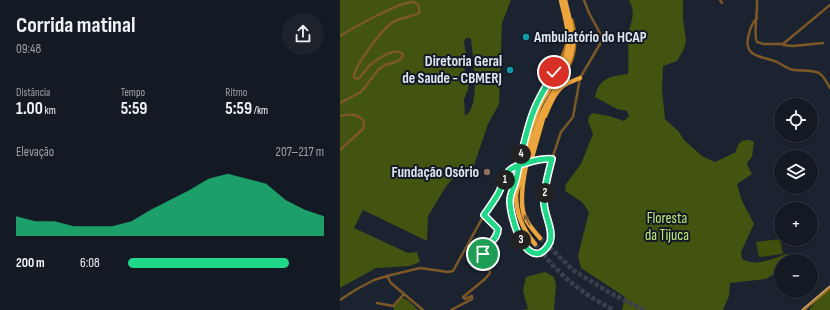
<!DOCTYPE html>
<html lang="pt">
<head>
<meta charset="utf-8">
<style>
	:root { --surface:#141a24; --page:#1d232c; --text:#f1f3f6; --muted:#9da1a6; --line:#333841; --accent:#20d887 }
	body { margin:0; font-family:"Sofia Sans Condensed",sans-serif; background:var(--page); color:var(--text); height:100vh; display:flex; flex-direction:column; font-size:15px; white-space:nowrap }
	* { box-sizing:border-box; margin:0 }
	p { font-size:13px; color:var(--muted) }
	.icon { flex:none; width:22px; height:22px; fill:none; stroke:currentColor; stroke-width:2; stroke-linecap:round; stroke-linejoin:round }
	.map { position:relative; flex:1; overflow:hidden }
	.drawer { display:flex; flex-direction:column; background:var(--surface); width:340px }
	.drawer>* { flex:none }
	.tools { position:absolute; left:434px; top:98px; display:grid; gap:8px }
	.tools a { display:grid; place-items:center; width:44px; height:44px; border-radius:50%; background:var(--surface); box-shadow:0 2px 6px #0003,0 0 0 1px var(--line); font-size:20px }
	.pin { position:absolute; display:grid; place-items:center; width:34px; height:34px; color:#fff; margin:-17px; border:2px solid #fff; border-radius:50%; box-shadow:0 1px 4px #0007 }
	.km { position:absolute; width:20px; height:20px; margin:-10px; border-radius:50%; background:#222; color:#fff; font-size:11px; line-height:20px; text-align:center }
	.round { display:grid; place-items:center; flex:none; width:42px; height:42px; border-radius:21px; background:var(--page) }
	.head { display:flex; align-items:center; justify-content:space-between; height:68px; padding:0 16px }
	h1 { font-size:22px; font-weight:700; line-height:30px }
	.figures { display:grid; grid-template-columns:repeat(3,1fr); gap:6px; height:68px; padding:4px 16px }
	.figures div { display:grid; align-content:center }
	.figures b { font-size:17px; font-weight:700 }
	.figures small { font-size:11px; font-weight:400 }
	.figures p { font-size:11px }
	.chart { height:112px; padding:8px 16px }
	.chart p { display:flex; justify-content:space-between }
	.chart svg { width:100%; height:72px; margin-top:4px; fill:var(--accent); opacity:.7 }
	ul { padding:0 16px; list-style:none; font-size:13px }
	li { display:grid; grid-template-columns:64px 48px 1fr; align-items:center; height:30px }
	li i { height:10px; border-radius:5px; background:var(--accent) }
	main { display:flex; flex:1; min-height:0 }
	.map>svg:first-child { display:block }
	.green { fill:#3e500b }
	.forest { fill:#42540f; fill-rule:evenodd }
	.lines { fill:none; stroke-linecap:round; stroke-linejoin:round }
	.river { stroke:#184148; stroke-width:5.5 }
	.highway-tunnel { stroke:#39404d; stroke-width:4.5; stroke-dasharray:4.5 2; stroke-linecap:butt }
	.street { stroke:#7c5827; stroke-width:2.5 }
	.secondary { stroke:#ae741b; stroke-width:3.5 }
	.highway { stroke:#eca43d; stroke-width:4.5 }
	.tram { stroke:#b7bec7; stroke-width:1 }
	.street-bridge { stroke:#7c5827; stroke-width:2.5 }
	.highway-bridge { stroke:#eca43d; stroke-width:4.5 }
	.oneway { fill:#7f5f32 }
	.route-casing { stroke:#fff; stroke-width:8 }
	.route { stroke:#20d887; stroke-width:5 }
	.culture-dot { fill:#0f9aa8; stroke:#121a26; stroke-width:1.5 }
	.education-dot { fill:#8d6e63; stroke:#121a26; stroke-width:1.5 }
	.labels { text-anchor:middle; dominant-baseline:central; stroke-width:4; stroke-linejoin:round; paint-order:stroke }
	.poi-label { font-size:15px; font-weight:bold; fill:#e1e7ef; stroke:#121a26; text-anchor:end }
	.park-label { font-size:15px; fill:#c4e875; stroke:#121a26 }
</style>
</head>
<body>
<main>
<section class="drawer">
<div class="head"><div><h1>Corrida matinal</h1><p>09:48</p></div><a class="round"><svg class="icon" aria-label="share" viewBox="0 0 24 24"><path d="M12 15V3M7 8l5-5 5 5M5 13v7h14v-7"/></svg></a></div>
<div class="figures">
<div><p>Distância</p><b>1.00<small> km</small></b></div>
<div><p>Tempo</p><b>5:59</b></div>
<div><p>Ritmo</p><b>5:59<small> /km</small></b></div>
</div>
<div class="chart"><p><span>Elevação</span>207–217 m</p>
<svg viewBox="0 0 160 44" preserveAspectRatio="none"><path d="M0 44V32L10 35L20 35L30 38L40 38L50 38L60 35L70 28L80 22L90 16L100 9L110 6L120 9L130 12L140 22L150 28L160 32V44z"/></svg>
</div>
<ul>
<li><b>200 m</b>6:08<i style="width:82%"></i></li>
</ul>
</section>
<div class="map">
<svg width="490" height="310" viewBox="0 0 490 310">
	<rect width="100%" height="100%" fill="#1b2330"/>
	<path class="green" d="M440 239 443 254 419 257 416 242Z"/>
	<path class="forest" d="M0 0H171L162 23 159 104 148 124 132 171 127 178 115 176 107 185 88 216 87 241 23 210 14 228 68 253 77 252 80 262 70 266 36 268 0 288ZM126 38H131V40C133 56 141 108 125 116L124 99 128 90 129 81 122 63 126 54 124 42Z
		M289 0H343V19L346 40 344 49 337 61 323 66 322 90 325 119 339 132 344 140 362 156 375 162 396 152C397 142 405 137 414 142L412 157 407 163 408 167 412 174 397 184 402 201 414 224 401 252 402 259C415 267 433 259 446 254L454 258V261H441V270L426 279 390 283 389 296 383 310H282L285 297 241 268 238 256 249 212 242 202 225 191 226 184 241 164 253 134 248 121 249 116 252 113 269 116 284 121 289 116 287 111 277 109 255 97C259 77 272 76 288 74 289 62 288 49 288 36 290 21 297 16 289 0Z
		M205 272 214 277 216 285 214 310H182L188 309 183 291 186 277Z
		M490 288V310H469L481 295Z
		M61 297 69 301 78 310H54V308L53 306Z"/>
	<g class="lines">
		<path class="river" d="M199 114 207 96"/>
		<path class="highway-tunnel" d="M200 238 233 270 270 293 304 310
			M195 244C218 274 240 293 274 310"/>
		<path class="street" d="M380 0 382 3
			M417 0C418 10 413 36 417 42L424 44H443L490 5
			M417 18C411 24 410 30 408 38 404 58 424 56 437 62 443 65 447 69 454 70 462 71 471 70 479 73 484 76 487 83 490 88
			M0 36C13 28 59 2 72 2 78 2 80 8 79 13 71 17 62 17 55 21 44 26 13 67 14 78L18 79C23 75 25 70 30 65 36 60 57 45 63 55L61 59 56 62 45 65 39 69 21 92 0 103
			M443 45 453 46 483 43
			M0 116C10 114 17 113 24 121L23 129 0 150
			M175 183C173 187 171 191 170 195 169 208 178 247 191 252 194 254 197 253 200 253L207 247 211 235 204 200 212 159 221 132 233 117 240 78 260 44 261 38 260 33 249 13 244 0
			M47 276 51 283 83 310
			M0 300 17 289 34 280 47 276 80 268 108 272 113 271 144 215 158 195 168 173 176 167
			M37 303 53 306 64 294
			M111 310 132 299V296L125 299 123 297 145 279 150 273 149 268 143 254C146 244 158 240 158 229L144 215"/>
		<path class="secondary" d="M227 70C236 54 237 38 232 20
			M175 183C180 158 184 130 195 107 204 89 221 65 226 46
			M463 310 490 287"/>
		<path class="highway" d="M205 116C210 105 215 90 226 84 230 82 235 80 240 78
			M191 161 205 112
			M200 238C194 231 187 224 184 215 176 190 194 128 206 105
			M195 244C183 230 176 214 176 195L191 129 201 103"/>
		<path class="tram" d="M462 310 490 286"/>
		<path class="street-bridge" d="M176 167 195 160 206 159"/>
		<path class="highway-bridge" d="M201 103C211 86 226 66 228 46 230 31 224 15 221 0
			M206 105C217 85 233 63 233 40 232 26 228 13 225 0"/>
	</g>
	<defs><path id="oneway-solid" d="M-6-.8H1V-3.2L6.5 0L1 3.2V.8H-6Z"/></defs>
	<use class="oneway" href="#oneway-solid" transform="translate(187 220) rotate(-119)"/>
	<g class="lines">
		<g class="route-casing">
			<path id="route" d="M143 254C146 244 158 240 158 229L144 215C149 208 154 201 158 194 162 187 164 177 169 171 175 164 203 158 212 159 209 171 204 188 204 200 203 214 214 228 210 242 208 246 205 251 200 253 181 258 170 214 170 201 170 193 174 188 176 180 181 157 185 133 194 110 199 97 207 85 214 72"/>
		</g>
		<use href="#route" class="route"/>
	</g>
	<g class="culture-dot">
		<circle cx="186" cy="37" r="4"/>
		<circle cx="170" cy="70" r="4"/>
	</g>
	<circle class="education-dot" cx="147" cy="172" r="4"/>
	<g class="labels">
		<g class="poi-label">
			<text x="194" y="37" text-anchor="start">Ambulatório do HCAP</text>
			<text x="162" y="61">Diretoria Geral<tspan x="162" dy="17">de Saude - CBMERJ</tspan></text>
			<text x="139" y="172">Fundação Osório</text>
		</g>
		<g class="park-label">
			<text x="327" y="218">Floresta<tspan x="327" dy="17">da Tijuca</tspan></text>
		</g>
	</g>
</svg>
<div class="tools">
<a><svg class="icon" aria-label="locate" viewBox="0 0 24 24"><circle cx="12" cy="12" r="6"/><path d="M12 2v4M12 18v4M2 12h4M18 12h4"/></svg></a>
<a><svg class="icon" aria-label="layers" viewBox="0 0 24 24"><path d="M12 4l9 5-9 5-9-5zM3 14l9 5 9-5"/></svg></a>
<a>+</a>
<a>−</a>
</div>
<div class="pin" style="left:143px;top:254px;background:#1e9e55"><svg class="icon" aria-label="arrive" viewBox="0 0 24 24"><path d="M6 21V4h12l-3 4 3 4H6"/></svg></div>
<div class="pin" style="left:214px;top:72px;background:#d93025"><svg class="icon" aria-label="check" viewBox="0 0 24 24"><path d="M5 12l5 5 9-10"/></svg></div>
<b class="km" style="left:165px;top:180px">1</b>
<b class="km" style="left:205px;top:193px">2</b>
<b class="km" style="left:181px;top:240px">3</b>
<b class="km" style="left:181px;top:154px">4</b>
</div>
</main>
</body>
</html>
